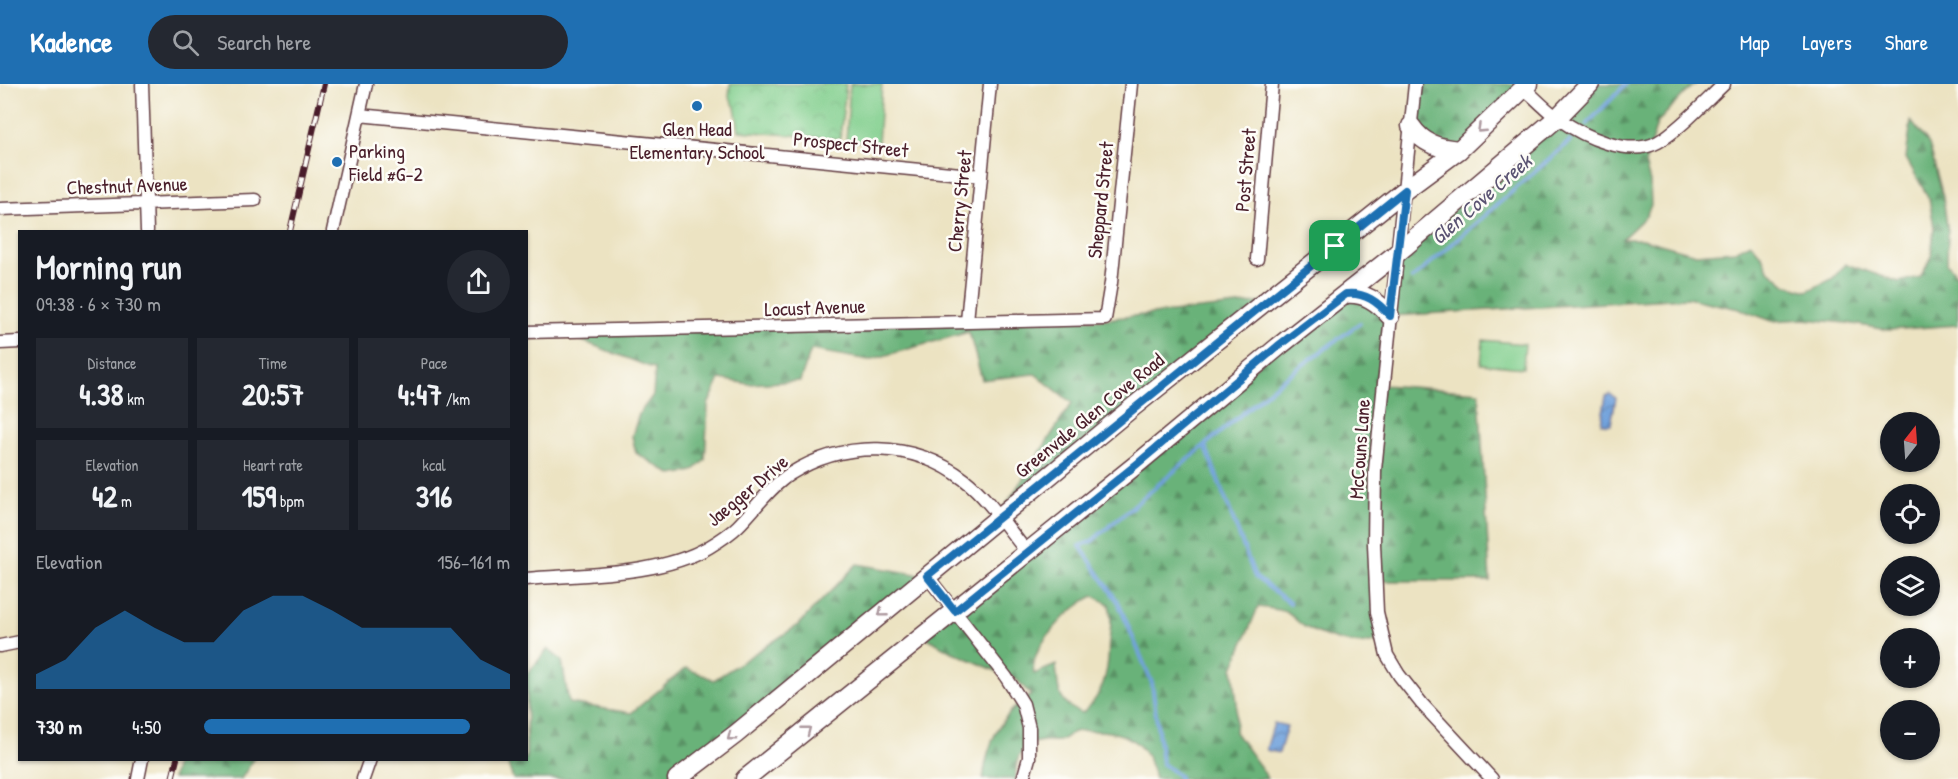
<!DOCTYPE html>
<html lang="en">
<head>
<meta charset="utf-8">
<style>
	:root { --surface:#171b24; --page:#242831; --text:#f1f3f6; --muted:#9ea1a6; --accent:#1f6fb2 }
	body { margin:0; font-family:"Patrick Hand",sans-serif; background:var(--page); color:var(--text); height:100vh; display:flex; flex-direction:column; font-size:22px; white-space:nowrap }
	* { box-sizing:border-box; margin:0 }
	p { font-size:20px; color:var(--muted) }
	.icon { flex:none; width:33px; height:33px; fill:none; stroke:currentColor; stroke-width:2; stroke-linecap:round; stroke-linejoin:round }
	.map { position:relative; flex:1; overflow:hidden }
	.details { position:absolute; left:18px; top:146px; width:510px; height:531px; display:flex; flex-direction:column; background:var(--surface); border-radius:0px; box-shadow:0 2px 4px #0004 }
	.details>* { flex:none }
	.needle { width:39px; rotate:17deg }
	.tools { position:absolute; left:1880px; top:328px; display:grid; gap:12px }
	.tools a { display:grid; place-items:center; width:60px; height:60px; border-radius:50%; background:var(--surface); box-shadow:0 2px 4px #0004; font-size:30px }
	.pin { position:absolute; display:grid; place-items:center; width:51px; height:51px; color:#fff; margin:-26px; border-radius:12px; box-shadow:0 3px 9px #0006 }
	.round { display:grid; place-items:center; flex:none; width:63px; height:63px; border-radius:32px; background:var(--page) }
	.head { display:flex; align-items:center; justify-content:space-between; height:102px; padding:0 18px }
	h1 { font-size:33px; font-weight:700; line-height:45px }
	.metrics { display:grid; grid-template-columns:repeat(3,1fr); gap:9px; height:102px; padding:6px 18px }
	.metrics div { display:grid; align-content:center; border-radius:0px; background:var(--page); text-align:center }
	.metrics b { font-size:30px; font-weight:700 }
	.metrics small { font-size:16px; font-weight:400 }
	.metrics p { font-size:16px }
	.chart { height:168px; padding:12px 18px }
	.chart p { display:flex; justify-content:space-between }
	.chart svg { width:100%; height:108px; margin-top:6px; fill:var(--accent); opacity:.7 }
	ul { padding:0 18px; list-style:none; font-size:20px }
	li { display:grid; grid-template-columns:96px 72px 1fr; align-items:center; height:45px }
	li i { height:15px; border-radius:8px; background:var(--accent) }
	header { display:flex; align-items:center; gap:36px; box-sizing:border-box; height:84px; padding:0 30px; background:var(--accent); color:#fff }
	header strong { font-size:28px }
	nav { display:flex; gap:33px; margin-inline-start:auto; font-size:21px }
	.search { width:420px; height:54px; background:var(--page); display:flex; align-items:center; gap:15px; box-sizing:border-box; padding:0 21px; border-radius:33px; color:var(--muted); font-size:22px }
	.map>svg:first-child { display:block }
	.forest { fill:url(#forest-firs); stroke:#5a6852; stroke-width:1.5; fill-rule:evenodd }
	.park { fill:url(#park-crowns); stroke:#66775c; stroke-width:1.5 }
	.garden { fill:#82cf8e; stroke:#66775c; stroke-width:1.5 }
	.water { fill:url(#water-waves); stroke:#5e6084; stroke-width:1.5 }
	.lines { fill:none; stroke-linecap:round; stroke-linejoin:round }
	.stream { stroke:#71a2dc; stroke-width:4 }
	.street-casing { stroke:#623c42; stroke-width:15 }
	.primary-casing { stroke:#623c42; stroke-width:21 }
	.street { stroke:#fff; stroke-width:12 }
	.primary { stroke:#fff; stroke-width:18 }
	.rail-casing { stroke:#4a1f2b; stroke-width:6 }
	.rail { stroke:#fdfcf7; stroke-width:4; stroke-dasharray:11; stroke-linecap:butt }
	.oneway { stroke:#ae9aa0 }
	.route-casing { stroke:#fff; stroke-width:12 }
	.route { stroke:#1f6fb2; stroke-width:8 }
	.poi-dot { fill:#1f6fb2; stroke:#fdfcf7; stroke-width:2 }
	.labels { text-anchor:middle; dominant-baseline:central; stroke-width:5; stroke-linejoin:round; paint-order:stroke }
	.poi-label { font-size:20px; fill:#4a1f2b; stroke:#fdfcf7 }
	.street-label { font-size:20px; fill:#4a1f2b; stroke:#fdfcf7 }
	.water-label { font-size:21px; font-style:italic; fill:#5a5372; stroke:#fdfcf7 }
</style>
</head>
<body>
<header>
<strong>Kadence</strong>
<div class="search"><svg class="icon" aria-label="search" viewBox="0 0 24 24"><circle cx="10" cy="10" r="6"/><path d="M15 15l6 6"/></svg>Search here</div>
<nav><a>Map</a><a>Layers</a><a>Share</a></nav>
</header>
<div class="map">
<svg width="1958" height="695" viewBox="0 0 1958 695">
	<defs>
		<pattern id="forest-firs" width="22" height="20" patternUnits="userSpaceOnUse" patternTransform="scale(1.5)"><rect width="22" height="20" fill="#69b279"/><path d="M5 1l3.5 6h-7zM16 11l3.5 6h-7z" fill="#589063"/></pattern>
		<pattern id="park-crowns" width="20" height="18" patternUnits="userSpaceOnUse" patternTransform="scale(1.5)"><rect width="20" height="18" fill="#82cf8e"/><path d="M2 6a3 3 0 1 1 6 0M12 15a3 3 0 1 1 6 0" fill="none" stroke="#72b17b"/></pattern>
		<pattern id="water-waves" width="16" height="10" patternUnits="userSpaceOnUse" patternTransform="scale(1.5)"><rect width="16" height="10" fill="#71a2dc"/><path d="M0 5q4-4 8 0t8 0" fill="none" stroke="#5f83b3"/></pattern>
	</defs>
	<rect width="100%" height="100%" fill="#fdfcf7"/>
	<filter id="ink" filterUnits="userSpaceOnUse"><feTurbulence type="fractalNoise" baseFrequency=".0167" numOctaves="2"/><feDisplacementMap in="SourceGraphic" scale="12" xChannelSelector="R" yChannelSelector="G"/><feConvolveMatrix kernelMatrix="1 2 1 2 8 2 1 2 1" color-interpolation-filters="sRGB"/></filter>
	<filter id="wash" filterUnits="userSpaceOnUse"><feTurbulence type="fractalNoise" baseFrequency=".008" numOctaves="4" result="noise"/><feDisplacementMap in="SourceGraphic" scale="24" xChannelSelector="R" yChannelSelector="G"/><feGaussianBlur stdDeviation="1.35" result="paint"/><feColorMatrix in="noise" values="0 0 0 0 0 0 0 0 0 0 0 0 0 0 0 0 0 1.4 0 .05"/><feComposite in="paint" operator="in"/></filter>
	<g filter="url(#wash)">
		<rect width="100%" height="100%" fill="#ece3c2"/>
		<path class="forest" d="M1415 0H1528L1459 66 1411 45Z
			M1594 0H1696L1684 10 1657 39 1645 80 1650 98 1651 121 1646 132 1622 155H1642L1696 170 1735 167 1751 159 1762 172 1768 185 1787 201 1807 207 1832 195 1846 180 1899 198 1920 193 1931 175 1934 142 1929 115 1906 74 1911 37 1929 60 1943 113 1948 148 1947 179 1958 192V241L1888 246 1847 239 1804 235 1772 237 1739 225 1687 214 1391 232 1383 301 1479 308 1490 497H1376L1382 556C1358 565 1327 554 1305 543 1298 539 1293 532 1286 528 1278 525 1267 524 1258 523L1233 584 1237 619 1235 648 1264 688 1267 695H1155C1148 662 1131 648 1097 647 1091 647 1081 646 1074 648 1069 650 1064 656 1058 657 1054 658 1049 656 1044 657 1022 658 1014 675 1016 695H983C988 657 999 632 1031 611L1017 596 948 566 924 552 1345 210 1385 225 1396 170ZM1094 512 1109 520C1112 533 1111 543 1109 557 1108 563 1109 569 1108 576 1106 597 1099 616 1082 629 1057 620 1058 605 1056 581L1034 590C1028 564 1071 522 1094 512Z
			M1266 218 998 433 1072 319 1035 290 982 296 969 248 869 276 811 266 800 297 749 300 720 295 708 321 705 376 693 387 672 391 636 369 632 352 639 330 653 311 655 285 559 248 1105 235Z
			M857 480 927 492 677 695H513L506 675H526L527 590 548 565 562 577 569 619 631 629 686 584 714 596 797 542Z
			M177 675H254L241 695H172Z"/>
		<path class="park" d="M730 0H846L840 55 739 47 735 23 729 13Z"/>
		<path class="garden" d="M850 0H882L878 59 846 56Z
			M1483 256 1525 260 1523 284 1481 280Z"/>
		<path class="water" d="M1610 310 1616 314 1611 340 1607 341 1601 339 1606 312Z
			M1274 639 1287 642 1279 669 1266 666Z"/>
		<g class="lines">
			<path class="stream" d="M1587 40 1626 0
				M1412 195 1570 57
				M1205 361 1255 493 1290 519
				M1179 695V692L1162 679 1152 599 1118 518 1080 462 1092 457 1278 299 1360 239"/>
		</g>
	</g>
	<g filter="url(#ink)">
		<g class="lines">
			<g class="street-casing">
				<path id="street" d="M142 0 147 147
					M1415 0 1375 386 1374 460 1377 528 1387 571 1399 591 1422 620 1492 695
					M1524 4C1535 14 1546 26 1559 35 1583 52 1629 74 1658 58 1679 46 1706 17 1724 0
					M359 31 981 92
					M0 125 255 116
					M333 147 366 0
					M1257 175 1272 0
					M967 237 990 0
					M526 248 1105 235 1111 199 1131 0
					M0 259 20 258
					M927 492 1006 593 1023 620 1029 644V674L1023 695
					M526 495C582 490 660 492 709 463 719 457 730 450 738 442 755 425 770 403 790 390 844 356 913 356 965 396 989 415 1007 444 1027 468
					M0 562 20 558
					M138 695 142 675
					M363 695 370 675"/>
			</g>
			<g class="primary-casing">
				<path id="primary" d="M1411 42C1423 60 1438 64 1459 66
					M1345 210C1365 208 1378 218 1390 232
					M677 695 736 650 1133 323 1405 106 1459 66 1528 0
					M745 695 1137 380 1278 263 1396 170 1557 34 1590 0"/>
			</g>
			<use href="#street" class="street"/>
			<use href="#primary" class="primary"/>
			<g class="rail-casing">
				<path id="rail" d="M290 147 324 0
					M172 695 177 675"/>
			</g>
			<use href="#rail" class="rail"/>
		</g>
		<defs><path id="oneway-chevron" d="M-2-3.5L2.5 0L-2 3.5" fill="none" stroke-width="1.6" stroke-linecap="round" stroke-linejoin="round" transform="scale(1.5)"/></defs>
		<g class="oneway">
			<use href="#oneway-chevron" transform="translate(1481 45) rotate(137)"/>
			<use href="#oneway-chevron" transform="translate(882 529) rotate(141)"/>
			<use href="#oneway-chevron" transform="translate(807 646) rotate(-38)"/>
			<use href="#oneway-chevron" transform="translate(731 653) rotate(142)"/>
		</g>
	</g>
	<g class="lines" filter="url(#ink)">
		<g class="route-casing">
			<path id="route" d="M1405 106 1390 232C1378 218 1365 208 1346 210L1278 262 1137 380 955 527 927 492Z"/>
		</g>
		<use href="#route" class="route"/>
	</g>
	<g class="poi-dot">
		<circle cx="697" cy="22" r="6"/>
		<circle cx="337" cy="78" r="6"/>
	</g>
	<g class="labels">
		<g class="poi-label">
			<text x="697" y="44">Glen Head<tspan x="697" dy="23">Elementary School</tspan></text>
			<text x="349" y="66" text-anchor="start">Parking<tspan x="349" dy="23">Field #G-2</tspan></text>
		</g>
		<g class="street-label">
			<text transform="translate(851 60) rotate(6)">Prospect Street</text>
			<text transform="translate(1245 86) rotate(-85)">Post Street</text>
			<text transform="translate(127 101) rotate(-2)">Chestnut Avenue</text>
			<text transform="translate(1100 116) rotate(-84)">Sheppard Street</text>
			<text transform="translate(959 117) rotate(-84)">Cherry Street</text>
			<text transform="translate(815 223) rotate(-2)">Locust Avenue</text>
			<text transform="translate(1089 331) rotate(-39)">Greenvale Glen Cove Road</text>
			<text transform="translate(1359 365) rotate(-86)">McCouns Lane</text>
			<text transform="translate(747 406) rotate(-40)">Jaegger Drive</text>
		</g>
		<g class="water-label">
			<text transform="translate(1481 115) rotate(-41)">Glen Cove Creek</text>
		</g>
	</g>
</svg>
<div class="tools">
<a><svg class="needle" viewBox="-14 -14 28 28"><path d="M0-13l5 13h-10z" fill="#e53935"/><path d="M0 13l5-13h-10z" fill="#9ea1a6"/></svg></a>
<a><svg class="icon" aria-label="locate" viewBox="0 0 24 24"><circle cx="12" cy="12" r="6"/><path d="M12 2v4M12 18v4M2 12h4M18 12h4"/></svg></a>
<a><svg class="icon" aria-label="layers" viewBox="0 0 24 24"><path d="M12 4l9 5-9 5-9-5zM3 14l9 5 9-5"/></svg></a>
<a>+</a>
<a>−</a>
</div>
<div class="pin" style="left:1335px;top:162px;background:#1e9e55"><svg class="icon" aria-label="arrive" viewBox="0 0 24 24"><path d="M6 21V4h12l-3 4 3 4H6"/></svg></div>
<section class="details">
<div class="head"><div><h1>Morning run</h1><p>09:38 · 6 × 730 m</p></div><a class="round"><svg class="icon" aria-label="share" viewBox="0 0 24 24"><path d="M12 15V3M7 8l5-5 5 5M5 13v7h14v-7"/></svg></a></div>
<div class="metrics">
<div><p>Distance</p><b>4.38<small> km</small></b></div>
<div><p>Time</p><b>20:57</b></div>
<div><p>Pace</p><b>4:47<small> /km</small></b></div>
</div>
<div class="metrics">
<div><p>Elevation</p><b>42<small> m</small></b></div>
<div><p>Heart rate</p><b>159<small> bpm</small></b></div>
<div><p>kcal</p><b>316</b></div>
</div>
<div class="chart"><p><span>Elevation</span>156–161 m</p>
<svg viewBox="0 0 160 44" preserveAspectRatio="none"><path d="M0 44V38L10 32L20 19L30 12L40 19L50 25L60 25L70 12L80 6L90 6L100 12L110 19L120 19L130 19L140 19L150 32L160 38V44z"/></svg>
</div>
<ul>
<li><b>730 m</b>4:50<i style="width:87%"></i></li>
</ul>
</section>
</div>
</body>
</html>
